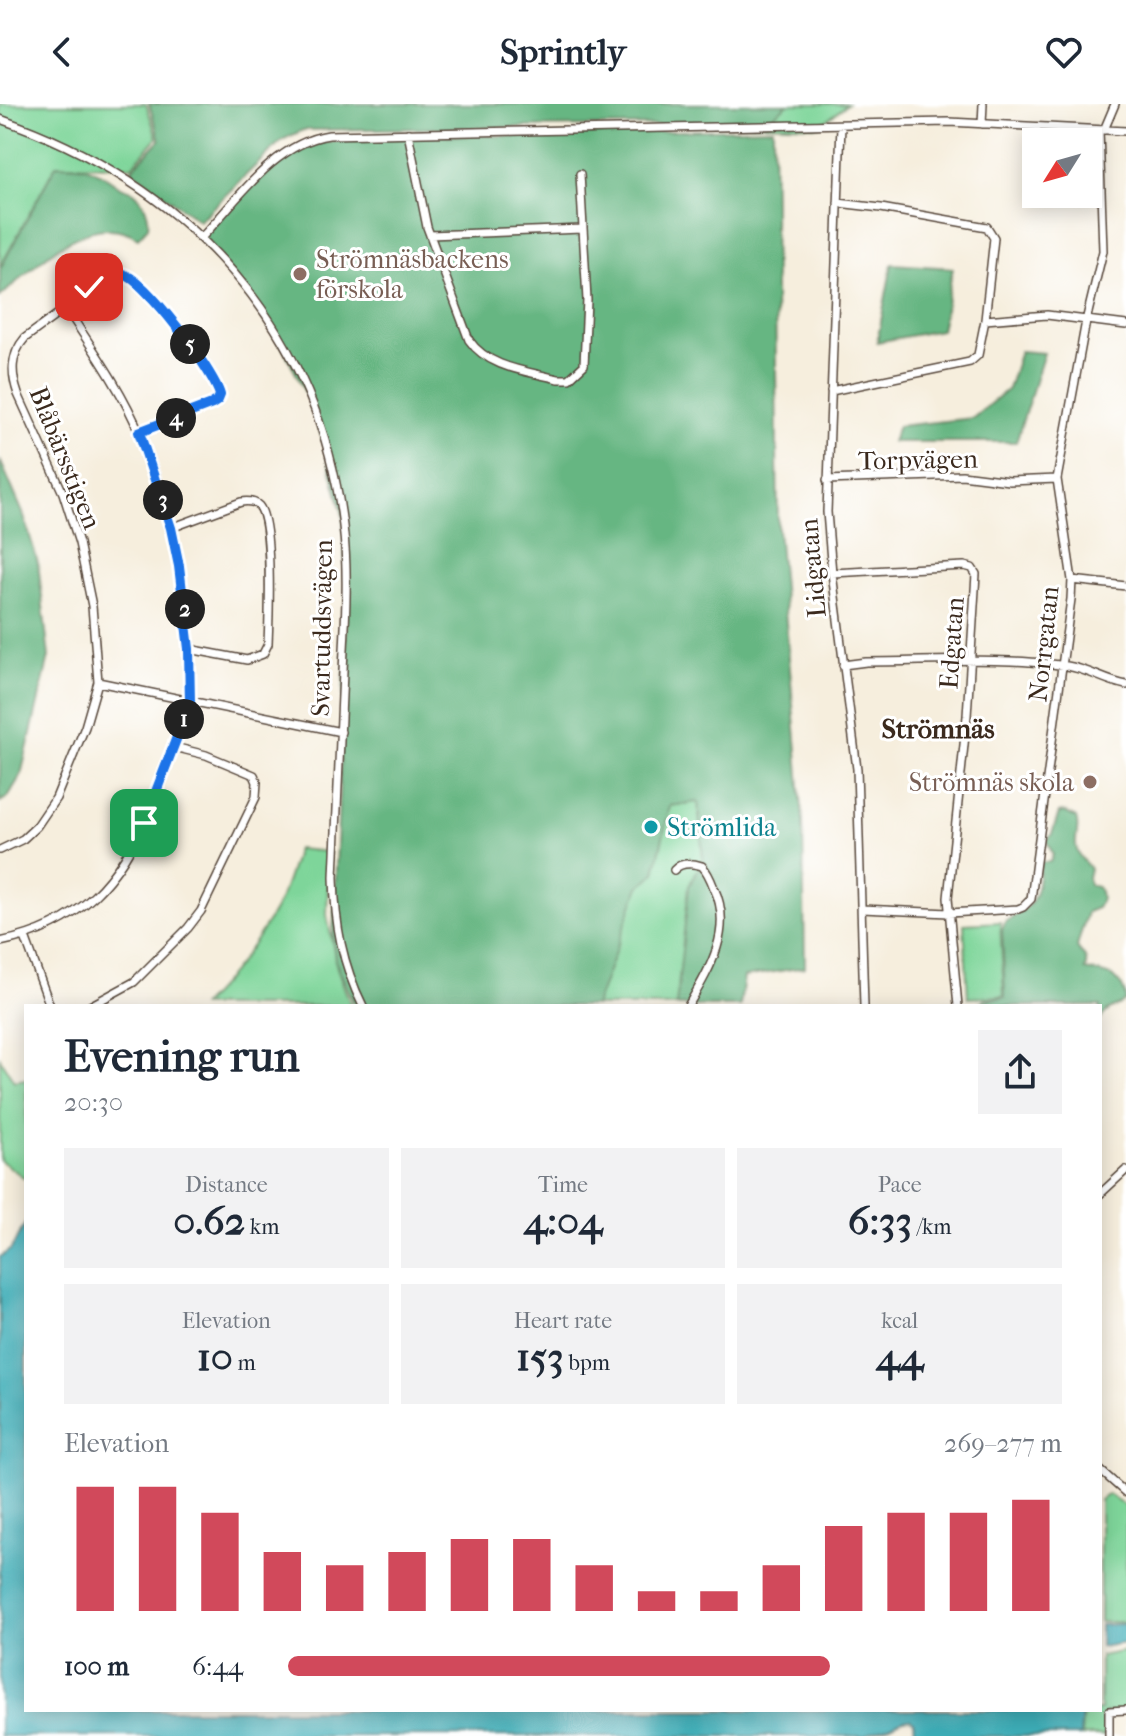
<!DOCTYPE html>
<html lang="en">
<head>
<meta charset="utf-8">
<style>
	:root { --surface:#fff; --page:#f2f2f3; --text:#1f2937; --muted:#747a83; --accent:#d1495b }
	body { margin:0; font-family:"IM FELL French Canon",serif; background:var(--page); color:var(--text); height:100vh; display:flex; flex-direction:column; font-size:30px; white-space:nowrap }
	* { box-sizing:border-box; margin:0 }
	p { font-size:26px; color:var(--muted) }
	.icon { flex:none; width:44px; height:44px; fill:none; stroke:currentColor; stroke-width:2; stroke-linecap:round; stroke-linejoin:round }
	.map { position:relative; flex:1; overflow:hidden }
	.sheet { position:absolute; left:24px; top:900px; width:1078px; height:708px; display:flex; flex-direction:column; background:var(--surface); border-radius:0px; box-shadow:0 4px 20px #0003 }
	.sheet>* { flex:none }
	.needle { width:52px; rotate:233deg }
	.tools { position:absolute; left:1022px; top:24px; display:grid; gap:16px }
	.tools a { display:grid; place-items:center; width:80px; height:80px; border-radius:0px; background:var(--surface); box-shadow:0 4px 20px #0003; font-size:40px }
	.pin { position:absolute; display:grid; place-items:center; width:68px; height:68px; color:#fff; margin:-34px; border-radius:16px; box-shadow:0 4px 12px #0006 }
	.km { position:absolute; width:40px; height:40px; margin:-20px; border-radius:50%; background:#222; color:#fff; font-size:22px; line-height:40px; text-align:center }
	.round { display:grid; place-items:center; flex:none; width:84px; height:84px; border-radius:0px; background:var(--page) }
	.head { display:flex; align-items:center; justify-content:space-between; height:136px; padding:0 40px }
	h1 { font-size:44px; font-weight:700; line-height:60px }
	.figures { display:grid; grid-template-columns:repeat(3,1fr); gap:12px; height:136px; padding:8px 40px }
	.figures div { display:grid; align-content:center; border-radius:0px; background:var(--page); text-align:center }
	.figures b { font-size:40px; font-weight:700 }
	.figures small { font-size:22px; font-weight:400 }
	.figures p { font-size:22px }
	.chart { height:224px; padding:16px 40px }
	.chart p { display:flex; justify-content:space-between }
	.chart svg { width:100%; height:144px; margin-top:8px; stroke:var(--accent); stroke-width:6 }
	ul { padding:0 40px; list-style:none; font-size:26px }
	li { display:grid; grid-template-columns:128px 96px 1fr; align-items:center; height:60px }
	li i { height:20px; border-radius:10px; background:var(--accent) }
	header { display:flex; justify-content:space-between; align-items:center; height:104px; padding:0 40px; background:var(--surface); font-size:36px; font-weight:700 }
	.map>svg:first-child { display:block }
	.green { fill:#7ed59a; stroke:#5c805c; stroke-width:2 }
	.forest { fill:#66b682; stroke:#507050; stroke-width:2 }
	.water { fill:#3dadb7; stroke:#3c6c6a; stroke-width:2 }
	.lines { fill:none; stroke-linecap:round; stroke-linejoin:round }
	.minor-casing { stroke:#57473b; stroke-width:10 }
	.minor { stroke:#fff; stroke-width:7 }
	.route-casing { stroke:#fff; stroke-width:16 }
	.route { stroke:#1a73e8; stroke-width:10 }
	.education-dot { fill:#8d6e63; stroke:#fff; stroke-width:3 }
	.culture-dot { fill:#0f9aa8; stroke:#fff; stroke-width:3 }
	.labels { text-anchor:middle; dominant-baseline:central; stroke-width:6; stroke-linejoin:round; paint-order:stroke }
	.education-label { font-size:26px; fill:#785e54; stroke:#fff; text-anchor:start }
	.street-label { font-size:26px; fill:#3b2a1e; stroke:#fff }
	.culture-label { font-size:26px; fill:#0d838f; stroke:#fff; text-anchor:start }
	.neighbourhood-label { font-size:28px; font-weight:bold; fill:#3b2a1e; stroke:#fff }
</style>
</head>
<body>
<header><svg class="icon" aria-label="back" viewBox="0 0 24 24"><path d="M15 5l-7 7 7 7"/></svg>Sprintly<svg class="icon" aria-label="heart" viewBox="0 0 24 24"><path d="M12 20l-8-8c-3-5 5-10 8-4 3-6 11-1 8 4z"/></svg></header>
<div class="map">
<svg width="1126" height="1632" viewBox="0 0 1126 1632">
	<rect width="100%" height="100%" fill="#fff"/>
	<filter id="ink" filterUnits="userSpaceOnUse"><feTurbulence type="fractalNoise" baseFrequency=".0125" numOctaves="2"/><feDisplacementMap in="SourceGraphic" scale="16" xChannelSelector="R" yChannelSelector="G"/><feConvolveMatrix kernelMatrix="1 2 1 2 8 2 1 2 1" color-interpolation-filters="sRGB"/></filter>
	<filter id="wash" filterUnits="userSpaceOnUse"><feTurbulence type="fractalNoise" baseFrequency=".006" numOctaves="4" result="noise"/><feDisplacementMap in="SourceGraphic" scale="32" xChannelSelector="R" yChannelSelector="G"/><feGaussianBlur stdDeviation="1.8" result="paint"/><feColorMatrix in="noise" values="0 0 0 0 0 0 0 0 0 0 0 0 0 0 0 0 0 1.4 0 .05"/><feComposite in="paint" operator="in"/></filter>
	<g filter="url(#wash)">
		<rect width="100%" height="100%" fill="#f6eedd"/>
		<path class="green" d="M0 0H146L157 34 132 62 56 61 0 163Z
			M788 0H847L820 22 763 20Z
			M640 691 698 698 731 777 715 902H565Z
			M297 745 329 748 327 811 337 864 351 902H201C230 874 256 839 276 803 285 786 291 764 297 745Z
			M1000 818 1004 892 968 894 964 820Z
			M0 954 14 977 26 975V1075L0 1056Z
			M1108 1390 1126 1402V1518H1100V1396Z
			M1126 1547V1607L1105 1609 1103 1632H1081L1083 1606H1100V1552Z"/>
		<path class="forest" d="M149 0H788L763 20 303 26 282 36 199 117 131 66 160 36Z
			M773 24 778 425 803 717 805 863 744 873 740 902H676L689 782 703 755 698 698 670 702 655 769 639 783 595 902H355L335 857 333 834 347 505 343 411 315 309 285 247 254 196 199 134 278 55 304 40 408 31 510 32Z
			M56 61C86 61 93 63 116 80 121 84 128 85 134 88 144 96 150 111 148 123L138 134C88 102 35 163 0 193V165Z
			M892 160 953 164 941 226 877 238Z
			M1020 247 1044 249 1016 338H892L898 322 973 314 1008 285Z
			M0 356 23 409 38 459 49 553 21 671 8 693 0 698Z
			M1065 708 1076 714C1080 725 1075 731 1076 741 1077 753 1085 757 1090 765L1088 773 1089 781 1098 783C1102 791 1102 796 1097 804L1087 808 1077 843C1083 852 1089 854 1085 866 1107 870 1122 870 1126 896 1117 905 1106 903 1100 917V902H979L983 896 1005 893 1002 826 1005 818C1038 800 1036 793 1041 758H1050L1053 751 1047 737 1052 730 1059 709Z"/>
		<path class="water" d="M26 1118V1606H1082L1080 1632H915L914 1618 910 1615C898 1616 895 1621 884 1625 876 1628 872 1627 864 1632H0V1153L11 1145Z
			M1126 1520V1539L1100 1543V1521Z"/>
	</g>
	<g filter="url(#ink)">
		<g class="lines">
			<g class="minor-casing">
				<path id="minor" d="M0 15C188 80 318 221 343 422 349 471 345 519 343 568 340 636 337 705 334 773 335 820 342 860 363 902
					M982 20 983 0
					M841 21 827 408 832 469 857 665 864 902
					M1104 26 1115 0
					M408 29 427 123 469 236C488 264 527 267 558 275H569L584 261 587 196 580 70
					M838 99 881 104 987 123 994 134 985 216
					M430 131 582 125
					M202 133C238 95 275 39 329 31L949 18 1126 27
					M831 287 970 258 978 251 985 216 1047 211 1126 221
					M827 376 962 371 1009 377 1057 375
					M171 424 241 398C248 397 254 397 259 402 273 418 269 516 268 540L263 550 247 556 189 545
					M832 469 964 462 972 464 976 470 967 612 948 794 958 902
					M1072 476 1126 482
					M843 561 866 558C932 558 1001 552 1067 562 1088 565 1105 577 1126 581
					M98 578 341 628
					M0 746 23 735 37 722 56 694 85 623 98 578 92 502 79 439 63 389 18 290C11 270 10 251 25 234L66 204 89 183 114 170C121 170 126 170 132 175 158 196 212 258 220 291L212 300 139 328
					M674 766C681 758 692 759 702 762 708 768 711 776 714 784 734 826 709 866 688 902
					M862 805 949 809 1018 805 1023 803 1031 795 1071 495 1072 476 1057 375 1086 217 1103 147 1099 26
					M25 833 50 902
					M0 838C80 822 120 777 150 704 161 676 172 647 183 619 185 612 190 604 190 596 193 506 174 413 140 330 122 286 92 244 66 204
					M90 902 134 878 188 824 201 807 256 693 257 678 254 671 206 651 174 643
					M1100 1090 1126 1066
					M1100 1366 1126 1389
					M1109 1632V1607L1126 1606"/>
			</g>
			<use href="#minor" class="minor"/>
		</g>
	</g>
	<g class="lines" filter="url(#ink)">
		<g class="route-casing">
			<path id="route" d="M89 183C99 176 110 167 123 170 146 176 214 268 220 291L218 296 212 300 139 328 171 424 179 462 189 545 190 599 144 719"/>
		</g>
		<use href="#route" class="route"/>
	</g>
	<g class="education-dot">
		<circle cx="300" cy="170" r="8"/>
		<circle cx="1090" cy="678" r="8"/>
	</g>
	<circle class="culture-dot" cx="651" cy="723" r="8"/>
	<g class="labels">
		<g class="education-label">
			<text x="316" y="155">Strömnäsbackens<tspan x="316" dy="30">förskola</tspan></text>
			<text x="1074" y="678" text-anchor="end">Strömnäs skola</text>
		</g>
		<g class="street-label">
			<text transform="translate(65 354) rotate(68)">Blåbärsstigen</text>
			<text transform="translate(918 356) rotate(-1)">Torpvägen</text>
			<text transform="translate(813 464) rotate(-95)">Lidgatan</text>
			<text transform="translate(322 524) rotate(-89)">Svartuddsvägen</text>
			<text transform="translate(952 539) rotate(-86)">Edgatan</text>
			<text transform="translate(1044 540) rotate(-84)">Norrgatan</text>
		</g>
		<g class="culture-label">
			<text x="667" y="723">Strömlida</text>
		</g>
		<g class="neighbourhood-label">
			<text x="938" y="624">Strömnäs</text>
		</g>
	</g>
</svg>
<div class="tools">
<a><svg class="needle" viewBox="-14 -14 28 28"><path d="M0-13l5 13h-10z" fill="#e53935"/><path d="M0 13l5-13h-10z" fill="#747a83"/></svg></a>
</div>
<div class="pin" style="left:144px;top:719px;background:#1e9e55"><svg class="icon" aria-label="arrive" viewBox="0 0 24 24"><path d="M6 21V4h12l-3 4 3 4H6"/></svg></div>
<div class="pin" style="left:89px;top:183px;background:#d93025"><svg class="icon" aria-label="check" viewBox="0 0 24 24"><path d="M5 12l5 5 9-10"/></svg></div>
<b class="km" style="left:184px;top:615px">1</b>
<b class="km" style="left:185px;top:505px">2</b>
<b class="km" style="left:163px;top:396px">3</b>
<b class="km" style="left:176px;top:314px">4</b>
<b class="km" style="left:190px;top:240px">5</b>
<section class="sheet">
<div class="head"><div><h1>Evening run</h1><p>20:30</p></div><a class="round"><svg class="icon" aria-label="share" viewBox="0 0 24 24"><path d="M12 15V3M7 8l5-5 5 5M5 13v7h14v-7"/></svg></a></div>
<div class="figures">
<div><p>Distance</p><b>0.62<small> km</small></b></div>
<div><p>Time</p><b>4:04</b></div>
<div><p>Pace</p><b>6:33<small> /km</small></b></div>
</div>
<div class="figures">
<div><p>Elevation</p><b>10<small> m</small></b></div>
<div><p>Heart rate</p><b>153<small> bpm</small></b></div>
<div><p>kcal</p><b>44</b></div>
</div>
<div class="chart"><p><span>Elevation</span>269–277 m</p>
<svg viewBox="0 0 160 44" preserveAspectRatio="none"><path d="M5 44V6M15 44V6M25 44V14M35 44V26M45 44V30M55 44V26M65 44V22M75 44V22M85 44V30M95 44V38M105 44V38M115 44V30M125 44V18M135 44V14M145 44V14M155 44V10"/></svg>
</div>
<ul>
<li><b>100 m</b>6:44<i style="width:70%"></i></li>
</ul>
</section>
</div>
</body>
</html>
